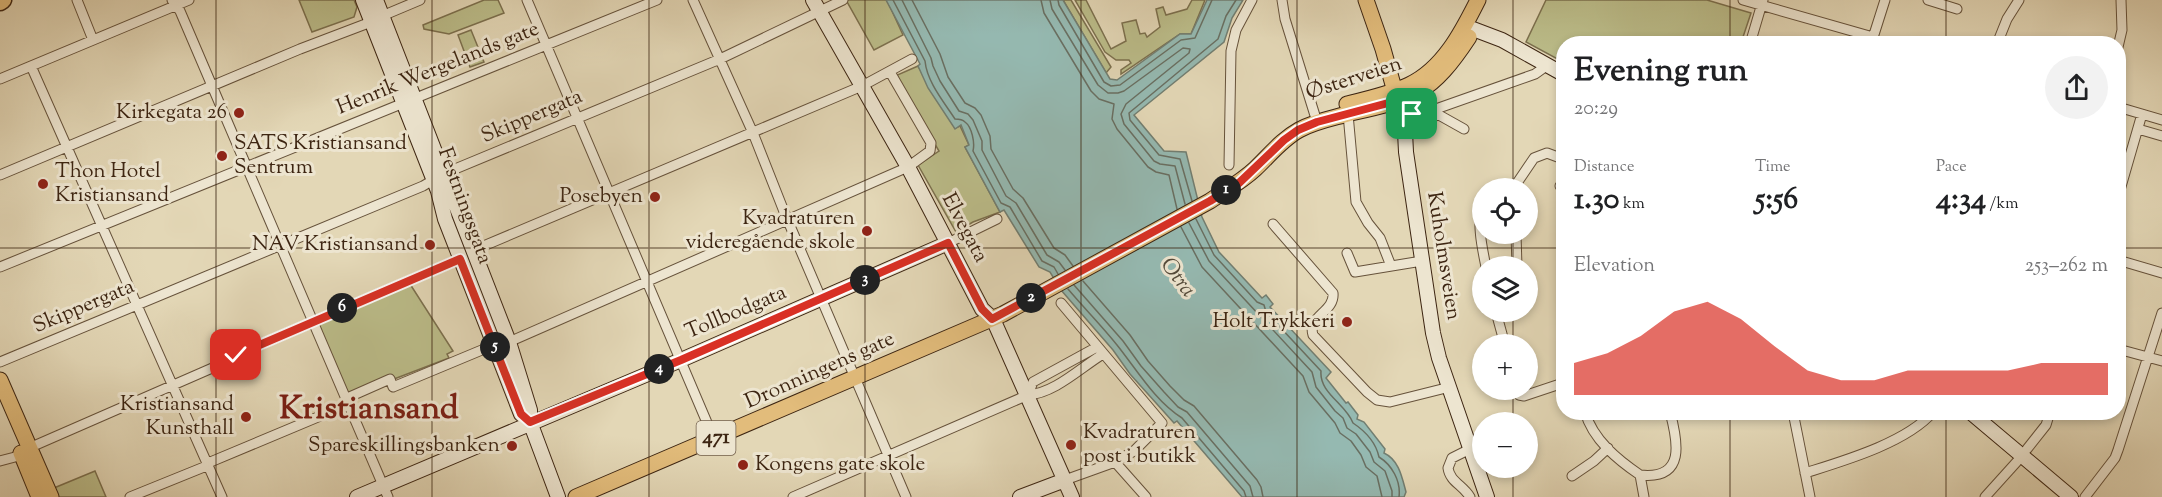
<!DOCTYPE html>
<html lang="en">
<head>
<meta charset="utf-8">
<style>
	:root { --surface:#fff; --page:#f2f2f2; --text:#202124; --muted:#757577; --accent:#d93025 }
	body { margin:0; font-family:"Sorts Mill Goudy",serif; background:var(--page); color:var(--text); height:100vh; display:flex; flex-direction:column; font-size:22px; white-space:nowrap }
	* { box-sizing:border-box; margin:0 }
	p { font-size:20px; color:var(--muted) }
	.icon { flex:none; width:33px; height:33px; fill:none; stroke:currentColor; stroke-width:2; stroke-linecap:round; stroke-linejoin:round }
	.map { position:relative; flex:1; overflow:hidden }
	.details { position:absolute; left:1556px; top:36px; width:570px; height:384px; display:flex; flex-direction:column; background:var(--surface); border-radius:24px; box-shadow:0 3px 9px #0003 }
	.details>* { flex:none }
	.fabs { position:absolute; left:1472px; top:178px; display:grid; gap:12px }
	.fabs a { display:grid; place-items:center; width:66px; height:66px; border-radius:50%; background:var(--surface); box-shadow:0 3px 9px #0003; font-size:30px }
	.pin { position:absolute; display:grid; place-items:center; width:51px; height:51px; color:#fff; margin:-26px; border-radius:12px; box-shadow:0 3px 9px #0006 }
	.km { position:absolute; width:30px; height:30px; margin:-15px; border-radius:50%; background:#222; color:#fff; font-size:16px; line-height:30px; text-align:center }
	.round { display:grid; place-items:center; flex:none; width:63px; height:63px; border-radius:32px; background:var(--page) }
	.headline { display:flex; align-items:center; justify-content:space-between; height:102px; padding:0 18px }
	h1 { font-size:33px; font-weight:700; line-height:45px }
	.metrics { display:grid; grid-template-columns:repeat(3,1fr); gap:9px; height:102px; padding:6px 18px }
	.metrics div { display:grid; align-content:center }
	.metrics b { font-size:30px; font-weight:700 }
	.metrics small { font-size:16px; font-weight:400 }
	.metrics p { font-size:16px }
	.chart { height:168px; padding:12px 18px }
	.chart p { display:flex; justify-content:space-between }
	.chart svg { width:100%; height:108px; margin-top:6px; fill:var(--accent); opacity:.7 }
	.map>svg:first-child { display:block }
	.green { fill:#bbbc89; stroke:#7c704e; stroke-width:1.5 }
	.water { fill:#95b9b1; stroke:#727e71; stroke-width:1.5 }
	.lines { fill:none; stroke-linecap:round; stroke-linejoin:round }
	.shore { stroke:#696f62; stroke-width:1.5 }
	.street-casing { stroke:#66523b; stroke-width:11 }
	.secondary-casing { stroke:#3d2512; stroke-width:16 }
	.primary-casing { stroke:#3d2512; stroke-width:17 }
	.highway-casing { stroke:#3d2512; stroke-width:19 }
	.street { stroke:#ede5d0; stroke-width:9 }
	.secondary { stroke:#ede5d0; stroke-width:14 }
	.primary { stroke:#e2bc7b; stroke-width:15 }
	.highway { stroke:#e2bc7b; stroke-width:16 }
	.route-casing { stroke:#fff; stroke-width:12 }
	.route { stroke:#d93025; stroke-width:8 }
	.grid { fill:none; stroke:#3d2512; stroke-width:1.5; stroke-opacity:0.55 }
	.poi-dot { fill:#8f2418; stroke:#ede5d0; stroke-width:2 }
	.labels { text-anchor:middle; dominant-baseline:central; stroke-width:6; stroke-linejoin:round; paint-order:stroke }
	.shield { fill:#ede5d0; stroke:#725f4b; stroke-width:1.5 }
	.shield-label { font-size:20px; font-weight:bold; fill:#3d2512 }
	.street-label { font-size:21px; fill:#3d2512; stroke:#ede5d0 }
	.poi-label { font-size:21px; fill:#3d2512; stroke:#ede5d0; text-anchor:end }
	.water-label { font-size:22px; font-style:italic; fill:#534a3a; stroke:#ede5d0 }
	.town-label { font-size:33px; font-weight:bold; fill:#7a1f14; stroke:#ede5d0 }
</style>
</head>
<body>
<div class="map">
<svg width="2162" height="497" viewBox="0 0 2162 497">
	<rect width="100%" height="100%" fill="#e3d7b6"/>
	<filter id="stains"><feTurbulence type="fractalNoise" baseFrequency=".00333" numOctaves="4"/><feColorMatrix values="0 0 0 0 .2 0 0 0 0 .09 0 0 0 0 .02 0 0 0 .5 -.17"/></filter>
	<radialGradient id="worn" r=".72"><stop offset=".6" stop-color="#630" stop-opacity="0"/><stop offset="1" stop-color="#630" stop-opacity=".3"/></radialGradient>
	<path class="green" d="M299 0H354L357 7 354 17 312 32Z
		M484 0H498L504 13 449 34 424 29 423 25Z
		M846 0H887L903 35 874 50Z
		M1063 0H1071L1111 67 1106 73Z
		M1075 0H1086L1111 49 1126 41 1122 23 1136 20 1140 34 1145 33 1147 37 1160 27 1156 9 1163 7 1166 15 1187 9 1192 0H1205L1191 34H1180L1121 74V70L1131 63 1129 60H1116L1105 52Z
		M1546 0H1707L1751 13 1741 43 1563 44V62L1526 42Z
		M471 30 484 62 470 67 458 35Z
		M918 66 955 128 960 126 969 145 965 147 1000 212 973 222 956 232 918 165 939 151 895 76Z
		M410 284 453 351 447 354 449 358 347 397 313 320Z
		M95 471 106 497H58L54 488Z"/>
	<path class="water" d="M886 0H1063L1110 79 1117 80 1180 34H1191L1207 0H1243L1232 18 1224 42 1134 115 1164 151 1186 152 1202 217 1219 252 1262 298 1266 295 1273 304 1270 307 1331 372 1326 378 1346 403 1348 402 1358 415 1357 419 1364 422 1385 449 1384 453C1399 460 1402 477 1406 492L1404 497H1242L1177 421 1174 423 1130 374 1113 350 1061 290 1050 272 1039 267 1004 210 1000 212 965 147 969 145 961 125 955 129 928 88 918 66 920 64Z"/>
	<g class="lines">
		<path class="shore" d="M893 0 925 61C927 82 944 102 955 119 958 119 963 120 965 122 972 127 975 143 973 151L1001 203 1010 207 1042 261 1054 267 1058 274
			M902 0 931 58 933 66 940 81 959 111 968 114 973 120 982 141V150L1006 196 1016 203 1047 255 1059 262 1065 270
			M912 0 940 54 948 77 965 103 975 108 981 115 990 136 991 149 1013 189 1023 198 1054 248 1065 255 1073 266
			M1041 0 1044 13 1091 91 1099 99 1114 104 1112 119 1117 129 1148 167 1156 172 1169 175 1177 209
			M1050 0 1052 9 1098 85 1108 93H1118L1124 91 1183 48 1190 49 1189 53 1126 104 1121 114 1124 124 1154 161 1160 164 1175 166 1185 204
			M1058 0 1059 5 1104 82 1111 86 1120 85 1181 40 1195 38 1212 0
			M1192 201 1180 159 1159 155 1130 120 1129 113 1218 39 1226 16 1236 0
			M1196 219 1214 255 1257 302 1264 305 1266 312 1321 371C1319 393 1346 404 1353 423 1365 431 1376 443 1379 457 1392 465 1401 481 1399 497
			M1189 223 1209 261 1312 372 1316 387 1335 411 1343 418 1347 428 1356 434 1370 452 1374 462 1385 471 1392 491V497
			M1181 227 1202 267 1303 376 1309 392 1335 423 1340 433 1351 441 1361 455 1366 467 1377 476 1382 497
			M1083 281 1130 335 1148 361 1170 386 1184 400 1194 406 1257 480 1261 487 1263 497
			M1074 285 1123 341 1141 366 1164 392 1178 407 1187 412 1250 486 1253 497
			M1068 289C1084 308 1102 326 1117 345 1137 370 1155 401 1182 418L1244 491 1246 497"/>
		<g class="street-casing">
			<path id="street" d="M77 0 93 40
				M172 0 180 11 388 497
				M527 0 714 439
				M693 0 753 133 785 214 906 497
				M1282 0 1285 19 1317 122
				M1743 0 1873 37
				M1928 0 1957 9
				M382 16 420 0
				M1750 44 1763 0
				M1871 44 1885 0
				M1997 44 2007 19 2019 0
				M2118 47 2122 30 2121 0
				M31 66 222 497
				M0 79 189 0
				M2118 107 2162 120
				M1348 114 1356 202 1368 223 1380 238 1391 266
				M1432 116 1433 110 1535 74 1542 69 1547 63
				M1410 121 1439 115 1464 129
				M2138 129 2162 136
				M1229 165 1231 51 1236 30 1252 0
				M0 175 300 49 371 22
				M1560 186H1563
				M1513 189 1534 158 1547 153 1563 159
				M2118 197 2142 114
				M1482 204C1477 225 1482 247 1486 267
				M1527 212 1528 211
				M1273 224 1333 293C1335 312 1307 316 1313 335L1367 392 1377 400 1390 402 1450 387
				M1516 234 1517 267
				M948 243 997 219
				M474 250 862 86 912 59
				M1347 253 1355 272 1422 261
				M2118 260 2162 273
				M0 267 657 0
				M1061 303 1162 423 1134 451 1115 462 1065 480
				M1496 312 1505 345
				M509 342 908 167 930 151 931 143 890 72
				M2118 349 2162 361
				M0 362 423 186 443 174 720 59 843 0
				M1516 390 1519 395 1524 396 1563 383
				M1028 395 1033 382 1097 347
				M347 398 390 379 393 387 489 347
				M1585 412C1593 440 1618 460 1640 475L1644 497
				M1793 412 1810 497
				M2027 449 2046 425 2050 412
				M0 461 15 457 29 448 226 362 236 355 460 259
				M1115 462 1146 497
				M208 463 349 404
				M1805 473C1843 461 1906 443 1933 412
				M1640 475C1686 480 1678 442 1670 412
				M1572 476 1594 461 1608 448
				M130 497 209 465
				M793 497 1028 395C1055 393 1080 368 1103 354
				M1470 497C1463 485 1450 482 1448 468L1452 458 1470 449
				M1985 497 2022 456
				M2085 497 2115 458 2118 450 2162 313"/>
		</g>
		<g class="secondary-casing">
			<path id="secondary" d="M363 0 438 191 445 219 521 414 529 421
				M376 0 509 342 530 410V422L558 497
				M813 0 908 167 982 309 993 319 1072 497
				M1463 29H1473L1502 40 1563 74
				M1407 98 1412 114 1405 132 1406 152 1433 333 1439 358 1487 497
				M1970 412 2071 497
				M357 497 681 360 948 243
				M1020 497 1065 480"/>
		</g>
		<g class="primary-casing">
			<path id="primary" d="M1366 0 1383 49 1397 99
				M1347 104C1368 99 1390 94 1409 85 1443 69 1462 32 1478 0
				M0 380 51 497
				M21 453 39 497
				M576 497 1003 314 1210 201C1226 190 1241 182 1255 169 1269 156 1281 140 1299 130 1315 121 1334 118 1351 113 1415 99 1432 93 1469 37"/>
		</g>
		<g class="highway-casing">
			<path id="highway" d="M0 2 3 0"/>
		</g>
		<use href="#street" class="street"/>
		<use href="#secondary" class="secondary"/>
		<use href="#primary" class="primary"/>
		<use href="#highway" class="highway"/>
	</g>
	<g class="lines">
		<g class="route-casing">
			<path id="route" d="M236 355 460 259 521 414 530 422 681 360 948 243 982 309 992 319 1210 201 1239 183 1284 140 1298 130 1317 122 1407 98 1412 114"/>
		</g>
		<use href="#route" class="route"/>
	</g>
	<path class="grid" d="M216 0V497M432 0V497M649 0V497M865 0V497M1081 0V497M1297 0V497M1513 0V189M1730 0V44M1946 0V44M1513 234V267M0 248H1563M2118 248H2162M1513 312V345M1513 390V423M1730 412V497M1946 412V497M1513 468V497"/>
	<g class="poi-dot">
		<circle cx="239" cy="113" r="6"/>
		<circle cx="222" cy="156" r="6"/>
		<circle cx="43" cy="184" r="6"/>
		<circle cx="655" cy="197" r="6"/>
		<circle cx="867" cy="231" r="6"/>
		<circle cx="430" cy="245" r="6"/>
		<circle cx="1347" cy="322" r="6"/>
		<circle cx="246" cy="417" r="6"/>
		<circle cx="1071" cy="445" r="6"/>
		<circle cx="512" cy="446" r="6"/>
		<circle cx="743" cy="465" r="6"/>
	</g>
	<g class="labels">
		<rect class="shield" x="696.5" y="421" width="39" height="34" rx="4.5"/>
		<g class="shield-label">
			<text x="716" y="438">471</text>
		</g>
		<g class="street-label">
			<text transform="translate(438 69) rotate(-22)">Henrik Wergelands gate</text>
			<text transform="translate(1354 79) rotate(-18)">Østerveien</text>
			<text transform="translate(532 117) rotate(-23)">Skippergata</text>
			<text transform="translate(464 206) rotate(70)">Festningsgata</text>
			<text transform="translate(964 228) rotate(62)">Elvegata</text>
			<text transform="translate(1443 256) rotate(81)">Kuholmsveien</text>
			<text transform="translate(84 307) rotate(-23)">Skippergata</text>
			<text transform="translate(736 313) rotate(-23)">Tollbodgata</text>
			<text transform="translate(820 371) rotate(-24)">Dronningens gate</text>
		</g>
		<g class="poi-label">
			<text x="227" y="113">Kirkegata 26</text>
			<text x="234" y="144" text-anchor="start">SATS Kristiansand<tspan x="234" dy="24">Sentrum</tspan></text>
			<text x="55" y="172" text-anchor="start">Thon Hotel<tspan x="55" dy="24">Kristiansand</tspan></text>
			<text x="643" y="197">Posebyen</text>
			<text x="855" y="219">Kvadraturen<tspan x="855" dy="24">videregående skole</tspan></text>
			<text x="418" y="245">NAV Kristiansand</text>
			<text x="1335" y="322">Holt Trykkeri</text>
			<text x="234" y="405">Kristiansand<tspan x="234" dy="24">Kunsthall</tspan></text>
			<text x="1083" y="433" text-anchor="start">Kvadraturen<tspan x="1083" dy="24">post i butikk</tspan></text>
			<text x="500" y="446">Spareskillingsbanken</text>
			<text x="755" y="465" text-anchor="start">Kongens gate skole</text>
		</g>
		<g class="water-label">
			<text transform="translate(1177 278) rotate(53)">Otra</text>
		</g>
		<g class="town-label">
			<text x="369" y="410">Kristiansand</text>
		</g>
	</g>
	<rect width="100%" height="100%" filter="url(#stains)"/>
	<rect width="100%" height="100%" fill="url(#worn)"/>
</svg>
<div class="fabs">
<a><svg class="icon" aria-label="locate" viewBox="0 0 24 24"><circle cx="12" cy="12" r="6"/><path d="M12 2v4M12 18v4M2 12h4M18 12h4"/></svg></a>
<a><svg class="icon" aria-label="layers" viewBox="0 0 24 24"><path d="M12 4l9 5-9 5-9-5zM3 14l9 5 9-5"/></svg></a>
<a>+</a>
<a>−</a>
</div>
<div class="pin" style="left:1412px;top:114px;background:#1e9e55"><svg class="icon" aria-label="arrive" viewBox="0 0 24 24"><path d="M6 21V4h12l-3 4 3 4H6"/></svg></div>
<div class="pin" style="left:236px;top:355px;background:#d93025"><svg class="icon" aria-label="check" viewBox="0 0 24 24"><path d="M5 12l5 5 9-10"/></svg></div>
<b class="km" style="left:1226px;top:190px">1</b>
<b class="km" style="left:1031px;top:298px">2</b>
<b class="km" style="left:865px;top:280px">3</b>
<b class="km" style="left:659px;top:369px">4</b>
<b class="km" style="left:495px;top:347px">5</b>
<b class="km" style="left:342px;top:308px">6</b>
<section class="details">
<div class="headline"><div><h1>Evening run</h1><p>20:29</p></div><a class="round"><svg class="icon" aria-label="share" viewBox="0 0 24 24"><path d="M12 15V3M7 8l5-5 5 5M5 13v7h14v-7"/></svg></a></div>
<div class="metrics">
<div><p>Distance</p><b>1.30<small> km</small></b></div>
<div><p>Time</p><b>5:56</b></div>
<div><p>Pace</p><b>4:34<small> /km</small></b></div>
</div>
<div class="chart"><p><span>Elevation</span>253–262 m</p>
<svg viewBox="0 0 160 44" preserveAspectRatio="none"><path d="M0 44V31L10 27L20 20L30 10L40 6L50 13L60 24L70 34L80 38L90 38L100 34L110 34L120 34L130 34L140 31L150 31L160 31V44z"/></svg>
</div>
</section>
</div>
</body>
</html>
